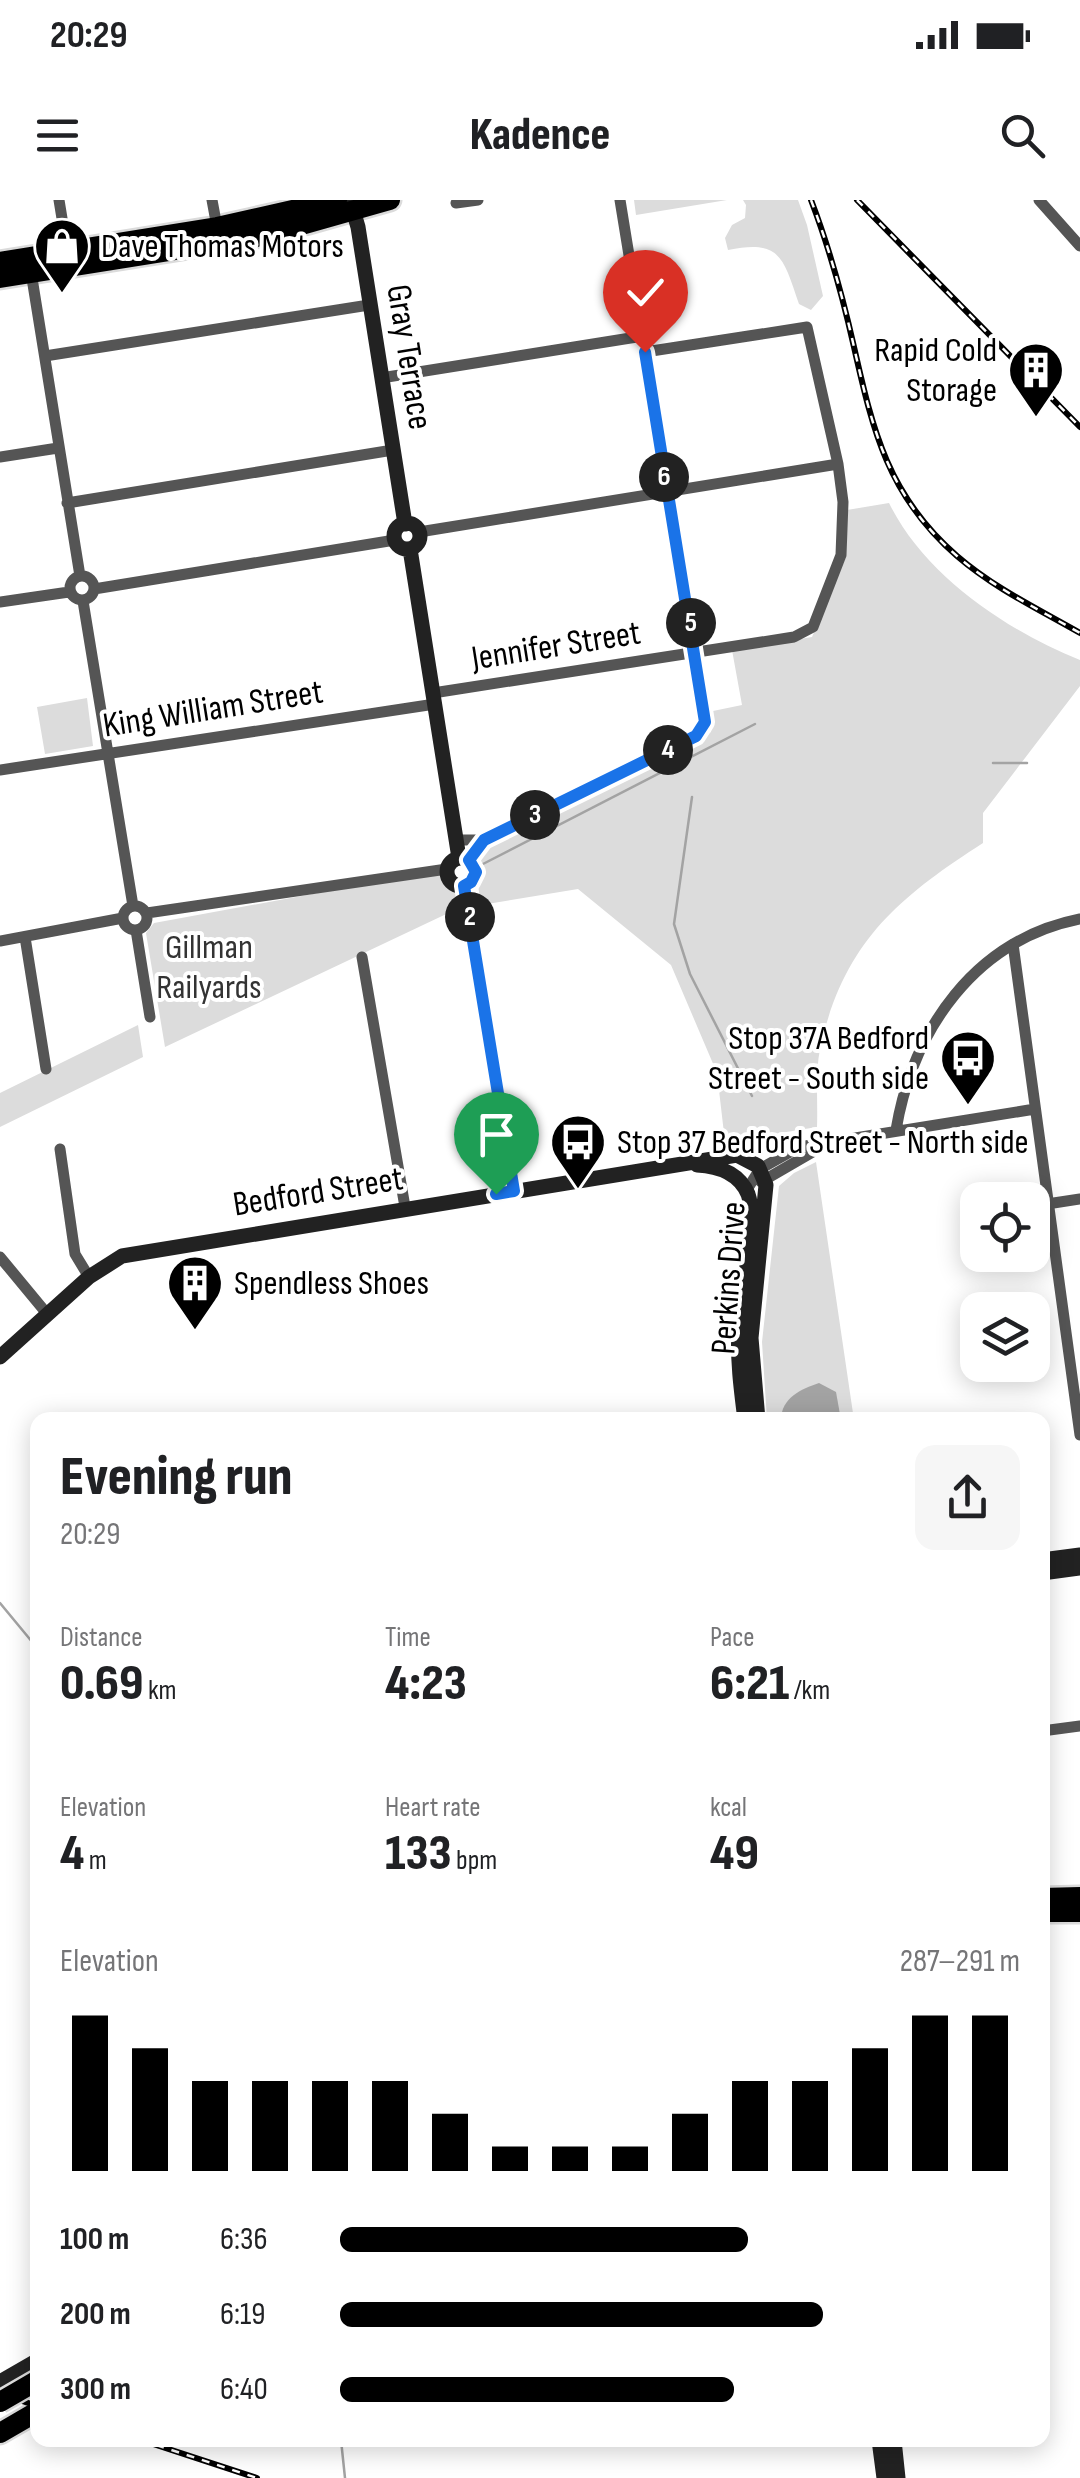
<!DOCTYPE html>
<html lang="en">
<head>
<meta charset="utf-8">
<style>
	:root { --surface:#fff; --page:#f6f6f6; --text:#202124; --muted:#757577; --accent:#000 }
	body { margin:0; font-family:"Sofia Sans Condensed",sans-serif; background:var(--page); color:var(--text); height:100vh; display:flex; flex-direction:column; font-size:38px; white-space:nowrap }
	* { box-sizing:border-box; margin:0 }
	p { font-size:32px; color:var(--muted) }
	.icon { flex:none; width:55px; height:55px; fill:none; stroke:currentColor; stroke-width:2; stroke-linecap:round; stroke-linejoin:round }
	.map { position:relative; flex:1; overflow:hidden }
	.panel { position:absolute; left:30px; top:1212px; width:1020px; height:1035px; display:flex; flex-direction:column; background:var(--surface); border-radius:20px; box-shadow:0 5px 25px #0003 }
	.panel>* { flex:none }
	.tools { position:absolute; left:960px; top:982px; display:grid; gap:20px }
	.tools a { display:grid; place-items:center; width:90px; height:90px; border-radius:20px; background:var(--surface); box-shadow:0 5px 25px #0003; font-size:50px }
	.pin { position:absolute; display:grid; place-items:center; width:85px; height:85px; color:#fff; margin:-102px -42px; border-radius:50% 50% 50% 0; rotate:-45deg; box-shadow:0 0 10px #0007 }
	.pin .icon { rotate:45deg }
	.km { position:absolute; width:50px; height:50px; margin:-25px; border-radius:50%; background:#222; color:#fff; font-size:28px; line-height:50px; text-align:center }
	.round { display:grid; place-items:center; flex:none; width:105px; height:105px; border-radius:20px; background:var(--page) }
	.summary { display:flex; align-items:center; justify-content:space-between; height:170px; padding:0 30px }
	h1 { font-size:55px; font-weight:800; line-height:75px }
	.metrics { display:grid; grid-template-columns:repeat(3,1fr); gap:15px; height:170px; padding:10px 30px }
	.metrics div { display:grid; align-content:center }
	.metrics b { font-size:50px; font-weight:800 }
	.metrics small { font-size:28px; font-weight:400 }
	.metrics p { font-size:28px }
	.chart { height:280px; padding:20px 30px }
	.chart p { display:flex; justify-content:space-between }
	.chart svg { width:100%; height:180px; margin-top:10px; stroke:var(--accent); stroke-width:6 }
	ul { padding:0 30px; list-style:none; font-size:32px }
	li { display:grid; grid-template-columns:160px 120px 1fr; align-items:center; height:75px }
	li i { height:25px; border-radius:12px; background:var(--accent) }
	.status { display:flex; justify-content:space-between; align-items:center; height:70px; padding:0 50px; background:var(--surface); direction:ltr }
	.status svg { height:28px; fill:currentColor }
	header { display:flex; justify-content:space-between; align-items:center; height:130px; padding:0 30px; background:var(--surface); font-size:45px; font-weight:800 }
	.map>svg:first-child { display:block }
	.green { fill:#dcdcdc }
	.water { fill:#a3a3a3 }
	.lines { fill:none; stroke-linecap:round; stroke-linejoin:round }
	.stream { stroke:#a3a3a3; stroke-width:2.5 }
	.highway-casing { stroke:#dbdbdb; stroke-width:25 }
	.street { stroke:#555; stroke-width:11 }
	.secondary { stroke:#222; stroke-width:15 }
	.highway { stroke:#000; stroke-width:20 }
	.rail-casing { stroke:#000; stroke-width:6 }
	.rail { stroke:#fff; stroke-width:2.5; stroke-dasharray:8; stroke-linecap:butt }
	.highway-bridge-casing { stroke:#dbdbdb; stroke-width:25; stroke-linecap:butt }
	.highway-bridge { stroke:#000; stroke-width:20 }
	.route-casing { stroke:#fff; stroke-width:20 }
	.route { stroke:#1a73e8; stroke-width:12 }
	.labels { text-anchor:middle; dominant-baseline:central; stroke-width:8; stroke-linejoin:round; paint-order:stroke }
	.poi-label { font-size:35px; fill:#000; stroke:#fff; text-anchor:start }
	.street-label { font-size:35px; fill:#000; stroke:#fff }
	.park-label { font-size:35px; fill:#333; stroke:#fff }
</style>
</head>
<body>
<div class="status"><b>20:29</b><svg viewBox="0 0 49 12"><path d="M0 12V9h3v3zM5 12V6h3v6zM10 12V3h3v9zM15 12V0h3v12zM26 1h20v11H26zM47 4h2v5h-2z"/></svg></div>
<header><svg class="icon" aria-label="menu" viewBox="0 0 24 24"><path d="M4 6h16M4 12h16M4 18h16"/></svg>Kadence<svg class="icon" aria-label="search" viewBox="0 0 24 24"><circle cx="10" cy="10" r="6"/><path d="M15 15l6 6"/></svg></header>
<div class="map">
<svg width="1080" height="2278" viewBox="0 0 1080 2278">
	<rect width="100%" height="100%" fill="#fff"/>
	<path class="green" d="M634 0H727L636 15Z
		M743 0H798L807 25 823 96 811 110 799 104C783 58 781 39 728 50L725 38 732 25 745 18 746 5Z
		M889 303C925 376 1006 430 1080 460V486L983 613V643C896 699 843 744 820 849 815 874 818 902 817 927L725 942 717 873 671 765 578 689 481 705 473 652 711 532 713 511 742 505 732 450 812 437 846 357 847 310Z
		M87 498 93 546 45 554 37 507Z
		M443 670 459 690V708L165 847 146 733 154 723Z
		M138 825 143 857 0 927V893Z
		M816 962 854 1220H767L762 1142 779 986 794 973Z"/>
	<path class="water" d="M819 1183 836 1192 841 1220H781C781 1198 801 1189 819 1183Z"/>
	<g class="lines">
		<path class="stream" d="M993 563H1027
			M692 597 674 724 690 774 752 896
			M481 665 755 524
			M0 1403 38 1449
			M341 2240 345 2278"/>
		<g class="highway-casing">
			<path id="highway" d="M0 62 217 27 337 0
				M0 78 263 36 390 0
				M1042 1698 1080 1697
				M1042 1712H1080
				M0 2233 38 2211"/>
		</g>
		<path class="street" d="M59 0 68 55
			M212 0 217 27
			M1039 0 1080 46
			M456 3 478 0
			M31 72 80 376
			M45 156 369 105
			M381 178 643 136
			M0 257 58 248
			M67 303 393 250
			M419 332 838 264
			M70 388a12 12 0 1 1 24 0a12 12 0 1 1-24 0Z
			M94 389 395 340
			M83 401 133 706
			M0 402 69 392
			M433 493 794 437 813 427 841 355 843 302 838 264 807 127 645 152
			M0 570 435 504
			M456 640H484L469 660
			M484 640 696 536 705 522 620 0
			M123 718a12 12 0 1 1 24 0a12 12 0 1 1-24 0Z
			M147 713 447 669
			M136 730 150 817
			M25 737 46 869
			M0 741 123 718
			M1013 744 1080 1235
			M362 757 405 1007
			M896 930C913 829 975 740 1080 719
			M60 949 75 1054 89 1077
			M761 982 823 946
			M746 991 760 969 799 947 1035 909
			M1047 1004 1080 999
			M0 1057 48 1115
			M1042 1531 1080 1526"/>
		<path class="secondary" d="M350 0 358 27 405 324
			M394 336a13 13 0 1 1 26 0a13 13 0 1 1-26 0Z
			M410 349 459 658
			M447 672a14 14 0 1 1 28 0a14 14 0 1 1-28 0Z
			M464 686 514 991
			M697 965C718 966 739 973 748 994 758 1021 741 1095 739 1126 737 1158 741 1189 745 1220
			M0 1157 89 1077 122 1056 737 955 758 966 766 985 751 1138 758 1220
			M1042 1360 1080 1355
			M1042 1373 1080 1368
			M0 2182 38 2160
			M879 2240 884 2278
			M894 2240 898 2278"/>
		<use href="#highway" class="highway"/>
		<g class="rail-casing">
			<path id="rail" d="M811 0C829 47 843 98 854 147 873 231 888 296 957 356 994 388 1038 409 1080 433
				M857 0 1080 227
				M0 2194 38 2206
				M141 2240 257 2278"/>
		</g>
		<use href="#rail" class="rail"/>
		<g class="highway-bridge-casing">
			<path id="highway-bridge" d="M0 2202 38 2180"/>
		</g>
		<use href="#highway-bridge" class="highway-bridge"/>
	</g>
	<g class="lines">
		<g class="route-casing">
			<path id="route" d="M496 994 514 991 464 686 471 682 476 672 469 660 484 640 696 536 705 522 645 152"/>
		</g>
		<use href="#route" class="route"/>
	</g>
	<defs>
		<g id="shop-pin" transform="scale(2.875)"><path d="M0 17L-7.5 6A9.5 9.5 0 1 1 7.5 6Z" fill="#000" stroke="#fff"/><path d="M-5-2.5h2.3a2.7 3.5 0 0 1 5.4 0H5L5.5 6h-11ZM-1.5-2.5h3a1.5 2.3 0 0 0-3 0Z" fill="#fff"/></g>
		<g id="building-pin" transform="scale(2.875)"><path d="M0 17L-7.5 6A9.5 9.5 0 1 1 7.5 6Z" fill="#000" stroke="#fff"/><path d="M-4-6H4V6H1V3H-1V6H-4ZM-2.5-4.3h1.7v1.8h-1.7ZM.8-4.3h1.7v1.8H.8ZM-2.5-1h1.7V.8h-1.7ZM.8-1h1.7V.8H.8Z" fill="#fff"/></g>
		<g id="bus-pin" transform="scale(2.875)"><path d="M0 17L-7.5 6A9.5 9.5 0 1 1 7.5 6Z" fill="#000" stroke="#fff"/><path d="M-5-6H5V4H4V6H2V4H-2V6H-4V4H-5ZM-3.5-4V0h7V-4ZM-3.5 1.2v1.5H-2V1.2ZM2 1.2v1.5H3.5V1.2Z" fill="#fff"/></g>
	</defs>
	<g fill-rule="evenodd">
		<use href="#shop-pin" x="62" y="46"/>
		<use href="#building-pin" x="1036" y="170"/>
		<use href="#bus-pin" x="968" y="858"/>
		<use href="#bus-pin" x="578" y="942"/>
		<use href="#building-pin" x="195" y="1083"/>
	</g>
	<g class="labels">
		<g class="poi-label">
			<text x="101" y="46">Dave Thomas Motors</text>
			<text x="997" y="150" text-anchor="end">Rapid Cold<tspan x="997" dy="40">Storage</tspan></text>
			<text x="929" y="838" text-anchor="end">Stop 37A Bedford<tspan x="929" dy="40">Street - South side</tspan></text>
			<text x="617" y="942">Stop 37 Bedford Street - North side</text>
			<text x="234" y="1083">Spendless Shoes</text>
		</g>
		<g class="street-label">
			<text transform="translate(409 157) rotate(81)">Gray Terrace</text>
			<text transform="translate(556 446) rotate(-9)">Jennifer Street</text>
			<text transform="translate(213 509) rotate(-9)">King William Street</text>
			<text transform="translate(318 992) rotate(-9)">Bedford Street</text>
			<text transform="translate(729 1078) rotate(-86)">Perkins Drive</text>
		</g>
		<g class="park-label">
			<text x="209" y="747">Gillman<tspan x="209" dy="40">Railyards</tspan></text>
		</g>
	</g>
</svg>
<div class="tools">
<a><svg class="icon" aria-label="locate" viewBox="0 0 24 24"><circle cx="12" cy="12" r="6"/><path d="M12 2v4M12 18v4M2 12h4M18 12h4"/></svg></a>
<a><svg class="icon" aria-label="layers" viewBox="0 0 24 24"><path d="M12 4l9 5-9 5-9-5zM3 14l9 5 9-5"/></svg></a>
</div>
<div class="pin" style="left:496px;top:994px;background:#1e9e55"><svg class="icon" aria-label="arrive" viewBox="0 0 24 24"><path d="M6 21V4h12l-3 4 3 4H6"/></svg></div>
<div class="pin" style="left:645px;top:152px;background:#d93025"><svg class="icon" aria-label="check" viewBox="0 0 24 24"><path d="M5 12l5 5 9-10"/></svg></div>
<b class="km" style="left:470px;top:717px">2</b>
<b class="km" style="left:535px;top:615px">3</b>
<b class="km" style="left:668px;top:550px">4</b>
<b class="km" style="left:691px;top:423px">5</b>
<b class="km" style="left:664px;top:277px">6</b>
<section class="panel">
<div class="summary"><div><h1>Evening run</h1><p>20:29</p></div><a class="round"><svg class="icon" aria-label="share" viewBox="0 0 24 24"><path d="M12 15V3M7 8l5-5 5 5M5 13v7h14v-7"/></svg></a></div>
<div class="metrics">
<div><p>Distance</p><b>0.69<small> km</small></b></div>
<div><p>Time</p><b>4:23</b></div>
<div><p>Pace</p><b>6:21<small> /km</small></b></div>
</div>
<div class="metrics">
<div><p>Elevation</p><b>4<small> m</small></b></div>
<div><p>Heart rate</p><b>133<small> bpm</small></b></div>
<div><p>kcal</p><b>49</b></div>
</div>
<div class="chart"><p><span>Elevation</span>287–291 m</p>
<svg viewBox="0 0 160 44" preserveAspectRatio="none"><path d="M5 44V6M15 44V14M25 44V22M35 44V22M45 44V22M55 44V22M65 44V30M75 44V38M85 44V38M95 44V38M105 44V30M115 44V22M125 44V22M135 44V14M145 44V6M155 44V6"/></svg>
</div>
<ul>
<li><b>100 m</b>6:36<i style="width:60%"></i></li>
<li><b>200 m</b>6:19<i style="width:71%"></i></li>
<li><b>300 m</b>6:40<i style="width:58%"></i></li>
</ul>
</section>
</div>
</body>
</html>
